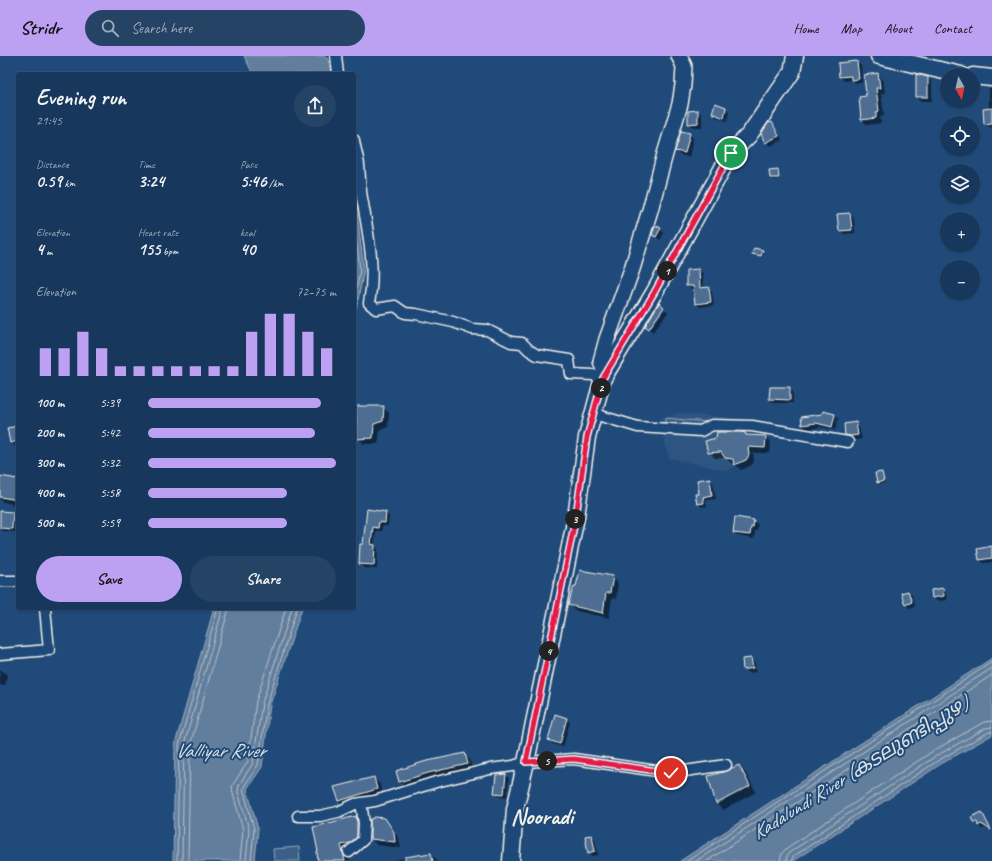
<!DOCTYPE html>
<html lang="en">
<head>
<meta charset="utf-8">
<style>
	:root { --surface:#17385c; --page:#244365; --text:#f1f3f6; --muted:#9eacbb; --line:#365272; --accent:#bca0f2 }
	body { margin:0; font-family:Caveat,"Noto Sans Malayalam",sans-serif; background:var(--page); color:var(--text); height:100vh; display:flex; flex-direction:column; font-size:15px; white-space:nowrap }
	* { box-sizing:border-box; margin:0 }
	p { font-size:13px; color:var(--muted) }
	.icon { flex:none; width:22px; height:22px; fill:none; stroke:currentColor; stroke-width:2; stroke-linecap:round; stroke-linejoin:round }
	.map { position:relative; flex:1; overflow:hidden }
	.drawer { position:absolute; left:16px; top:16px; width:340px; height:538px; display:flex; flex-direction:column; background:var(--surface); border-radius:4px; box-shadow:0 1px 3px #0004,0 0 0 1px var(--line) }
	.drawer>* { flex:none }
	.needle { width:26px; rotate:172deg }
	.controls { position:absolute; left:940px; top:12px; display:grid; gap:8px }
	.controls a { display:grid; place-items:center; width:40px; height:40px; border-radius:50%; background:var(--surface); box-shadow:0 1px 3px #0004,0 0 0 1px var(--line); font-size:20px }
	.pin { position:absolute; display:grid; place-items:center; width:34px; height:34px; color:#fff; margin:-17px; border:2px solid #fff; border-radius:50%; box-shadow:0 1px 4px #0007 }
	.km { position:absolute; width:20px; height:20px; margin:-10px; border-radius:50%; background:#222; color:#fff; font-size:11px; line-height:20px; text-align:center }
	.round { display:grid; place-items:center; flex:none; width:42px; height:42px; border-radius:21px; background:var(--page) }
	.summary { display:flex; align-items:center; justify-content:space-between; height:68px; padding:0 20px }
	h1 { font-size:22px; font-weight:600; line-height:30px }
	.stats { display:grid; grid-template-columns:repeat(3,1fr); gap:6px; height:68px; padding:4px 20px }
	.stats div { display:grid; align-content:center }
	.stats b { font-size:17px; font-weight:600 }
	.stats small { font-size:11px; font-weight:400 }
	.stats p { font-size:11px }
	.chart { height:112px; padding:8px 20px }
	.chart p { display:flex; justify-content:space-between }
	.chart svg { width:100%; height:72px; margin-top:4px; stroke:var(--accent); stroke-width:6 }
	.primary-button { display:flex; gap:8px; margin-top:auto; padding:8px 20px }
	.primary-button a { flex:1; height:46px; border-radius:24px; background:var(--accent); color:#111; font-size:16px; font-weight:600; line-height:46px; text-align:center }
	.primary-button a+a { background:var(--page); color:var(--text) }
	ul { padding:0 20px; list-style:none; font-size:13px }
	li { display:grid; grid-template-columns:64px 48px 1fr; align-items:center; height:30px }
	li i { height:10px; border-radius:5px; background:var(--accent) }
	header { display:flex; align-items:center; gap:24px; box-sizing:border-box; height:56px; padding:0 20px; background:var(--accent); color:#111 }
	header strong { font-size:19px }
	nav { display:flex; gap:22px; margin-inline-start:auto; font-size:14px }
	.search { width:280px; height:36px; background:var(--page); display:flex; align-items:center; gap:10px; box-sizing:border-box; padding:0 14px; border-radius:22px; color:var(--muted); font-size:15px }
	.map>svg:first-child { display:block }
	.built { fill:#2d5581 }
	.green { fill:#3a5f88; stroke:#97a8b8 }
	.water { fill:#627e9d; stroke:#9cacbb }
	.shadow { fill:#0007 }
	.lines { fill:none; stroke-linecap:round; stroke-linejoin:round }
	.shore { stroke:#bac3ca; stroke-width:1 }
	.building { fill:#4d6e92; stroke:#f4f1e8 }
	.street-casing { stroke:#f4f1e8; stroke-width:13 }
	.secondary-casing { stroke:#f4f1e8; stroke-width:18 }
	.primary-casing { stroke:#f4f1e8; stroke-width:19 }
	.street { stroke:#1f4a7a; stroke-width:10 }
	.secondary { stroke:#1f4a7a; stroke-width:15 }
	.primary { stroke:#1f4a7a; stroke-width:16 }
	.route-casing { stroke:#fff; stroke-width:8 }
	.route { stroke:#e11d48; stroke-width:5 }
	.labels { text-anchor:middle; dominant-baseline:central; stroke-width:4; stroke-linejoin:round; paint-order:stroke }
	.water-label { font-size:20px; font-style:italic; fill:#dee0dd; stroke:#1f4a7a }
	.district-label { font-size:23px; font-weight:bold; fill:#f4f1e8; stroke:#1f4a7a }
</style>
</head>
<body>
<header>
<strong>Stridr</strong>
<div class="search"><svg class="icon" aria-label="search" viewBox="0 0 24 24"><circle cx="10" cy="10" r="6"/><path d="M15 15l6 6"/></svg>Search here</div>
<nav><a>Home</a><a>Map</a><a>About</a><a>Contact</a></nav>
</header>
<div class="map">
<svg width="992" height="805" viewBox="0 0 992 805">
	<rect width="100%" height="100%" fill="#1f4a7a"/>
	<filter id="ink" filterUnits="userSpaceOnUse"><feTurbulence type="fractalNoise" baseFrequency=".025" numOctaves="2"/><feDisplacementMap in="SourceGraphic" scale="8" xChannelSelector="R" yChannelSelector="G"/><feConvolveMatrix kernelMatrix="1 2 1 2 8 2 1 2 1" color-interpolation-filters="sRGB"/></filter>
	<g filter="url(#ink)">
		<path class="built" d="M678 357 744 363 751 394 728 415 669 402 659 363Z"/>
		<path class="green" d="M665 362 708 366V376L665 370Z
			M299 791 300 805H274L273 793Z"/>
		<path class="water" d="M244 0H326L333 18H253Z
			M354 132 364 214 354 264Z
			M214 552H302L270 649 262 711 247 733 258 773 255 805H173L175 688Z
			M992 602V679L941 708 793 805H680Z"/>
		<path class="shadow" d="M857 6 861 10 862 27H856L852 24 844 25 840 21Z
			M878 18 883 24 885 37H881L884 60 880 61 881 67 867 69 862 63 867 41Z
			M928 22 932 26V45H921L917 41Z
			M989 32H992V71H989L985 67 989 54Z
			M725 52 729 56 727 65 716 61 713 57Z
			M698 55 702 59V71H693L689 67Z
			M771 67 775 71 782 84 770 90 766 86Z
			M689 78 693 82 689 101 680 99 676 95Z
			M778 114 779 116 780 123 772 124 771 122Z
			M850 158 854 162 855 177 844 178 840 175Z
			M656 170 664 177 660 184 653 179Z
			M762 195 764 196 762 201 753 198Z
			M699 214 703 218V232H709L712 236 714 249 700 251 696 247 694 233H691L687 230Z
			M665 253 668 256 653 276 646 270 655 264 656 265Z
			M790 332 793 336V347H774L770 343Z
			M383 351 389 357 388 371 380 374 378 388H364L358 382Z
			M834 359 838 362 835 374 821 371 807 373 803 369Z
			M856 367 859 371 862 383 855 384 850 382 846 379Z
			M18 371V389L15 390 11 386Z
			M747 380 765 381 771 386 770 397H753L754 405 752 409 741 414 735 408 731 407 726 402H715L709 396Z
			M882 417 885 427 880 428 878 426Z
			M0 421 18 424V449L3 446 0 443Z
			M709 423 713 427 716 443 706 444 707 450 702 451 698 447 700 438Z
			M368 455 386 457 389 460 388 470H382V475H376L374 489 378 493 377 513 364 512 360 508Z
			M0 456 12 457 16 460V476L2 475 0 473Z
			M736 463 754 465 758 469 757 475 755 474 754 483 738 480 734 477Z
			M992 491V506L984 507 980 504Z
			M612 521 618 527 616 543 612 542 609 562 576 555 570 549Z
			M942 533 946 537 947 544 937 545 933 542Z
			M908 536 912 539 915 550 909 552 906 548Z
			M751 603 755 607 756 616 748 617 744 614Z
			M0 613 7 619 5 630 0 629Z
			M566 663 570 666 563 691 553 688 549 684Z
			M464 698 470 704 472 713 433 721 405 731 400 725Z
			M738 710 745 716 756 736 723 754 717 748 709 721 728 716Z
			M505 719 509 722 507 741 499 740 495 736Z
			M374 723 380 728 382 739 346 751 340 745 336 732Z
			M982 757 985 761 992 775 985 772 982 773 974 766Z
			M356 761 364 769 365 776 348 797 350 805H319Z
			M385 763 391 770 399 783 401 792 377 789 371 783Z
			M591 780 595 783 598 799 593 800 589 796Z
			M431 798 438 805 394 804Z"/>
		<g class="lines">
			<path class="shore" d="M354 164 360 214 354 245
				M177 805 179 689 218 552
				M182 805 184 689 223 552
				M188 805 190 690 229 552
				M240 805 243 774 233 738 232 730 248 705 256 645 286 552
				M246 805 249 773 238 736 239 729 253 707 262 647 292 552
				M251 805 254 773 243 732 258 709 267 648 297 552
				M687 805 992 606
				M696 805 992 612
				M707 805 992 619
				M780 805 782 797 788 791 933 695 984 666 992 665
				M786 805 787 800 790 796 936 700 986 672 992 671
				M791 805 794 800 939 704 989 676H992"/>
		</g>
		<path class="building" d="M857 5 859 23 851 24V20L839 21 838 7Z
			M878 17 880 32H876L879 55 876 56V62L861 64 859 41 866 40 864 19Z
			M916 18 928 21V41H916Z
			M715 47 726 51 724 62 712 57Z
			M992 52V67L984 68 983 53Z
			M698 54V67L688 68V55Z
			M772 66 779 80 765 87 761 78 768 67Z
			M681 75 690 77 685 97 675 95Z
			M778 113 779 122H770L769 114Z
			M850 157 852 174 839 175 837 158Z
			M655 169 661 172 656 181 652 179Z
			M754 192 763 194 761 200 752 198Z
			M699 213 700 232 709 231 711 246 695 248 693 230H686V214Z
			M659 247 664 251 649 273 645 270Z
			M770 331H790V344L769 343Z
			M356 350H384L383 365 374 368 373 382 357 383Z
			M823 355 835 358 832 371 816 367 802 369 801 361 822 358Z
			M856 366 858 379 851 380 845 379 844 368Z
			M18 370V385L10 387 7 372Z
			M717 376H742L745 377 746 379 766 380 765 392 748 391 749 399 746 404 734 409 733 403 725 402 721 396 708 397 705 385 716 382Z
			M882 416 884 425 877 427 875 417Z
			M0 420 18 423V444L0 441Z
			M710 422 712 439 703 441 704 447 697 448 695 438H699L697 424Z
			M367 453 386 456 385 467 379 466 378 472 373 471 371 488 375 489 374 509 359 508 360 488H363Z
			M0 455 13 456 12 473 0 472Z
			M735 461 754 464 753 471H751L750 479 733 477Z
			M992 490V502L979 504 977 493Z
			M580 514 613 520 610 537H606L603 557 568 549 574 530H576Z
			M943 532 944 540 932 542 931 534Z
			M908 535 912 546 905 549 901 537Z
			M751 602 753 612 743 614 742 603Z
			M555 658 567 662 560 688 548 684Z
			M465 697 468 708 428 717 399 726 396 715 423 706Z
			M739 709 750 730 716 748 708 720 727 715 732 712Z
			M506 718 504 738 494 737 496 719Z
			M374 721 377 733 339 745 334 731Z
			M982 756 991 774 981 768 978 770 977 766H973L971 761Z
			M356 760 357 767V781L350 787 341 789 345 805H318L317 796H318L313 771Z
			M375 761 385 762 394 776 395 786 370 783V764Z
			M592 779 595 795 588 797 585 780Z
			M431 797 433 805H405V801Z"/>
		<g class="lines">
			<g class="street-casing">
				<path id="street" d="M336 0 338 18
					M354 84C355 92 358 101 359 109 360 120 360 131 362 142 368 177 376 212 369 247L376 253 395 250 405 257 416 258 453 266 472 273 487 274 511 286 522 287 529 294 537 299 569 304 571 318 593 319 603 322
					M594 358 638 371 701 375 712 369 752 370 848 386
					M0 525H18
					M0 598 49 594 45 552
					M298 760H320L338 756 355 748 375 745 436 726 490 713 513 710 526 706 574 703 671 717 726 709
					M349 796 363 784 364 767 361 747"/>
			</g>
			<g class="secondary-casing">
				<path id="secondary" d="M606 317 601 305 607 283 632 213 650 154 665 98 680 48 683 29 684 10 679 0"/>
			</g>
			<g class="primary-casing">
				<path id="primary" d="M879 0 961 19
					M973 20 992 22
					M511 805 515 753 526 706 576 461 587 381 603 322 654 237 731 97 749 79 792 16 795 0"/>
			</g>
			<use href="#street" class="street"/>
			<use href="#secondary" class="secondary"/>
			<use href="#primary" class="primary"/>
		</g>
	</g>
	<g class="lines" filter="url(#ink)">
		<g class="route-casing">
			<path id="route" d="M671 717 574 703 526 706 576 460 587 381 603 322 654 237 731 97"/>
		</g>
		<use href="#route" class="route"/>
	</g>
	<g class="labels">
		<g class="water-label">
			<text x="220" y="694">Valliyar River</text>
			<text transform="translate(860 712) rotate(-32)">Kadalundi River (കടലുണ്ടിപ്പുഴ)</text>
		</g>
		<g class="district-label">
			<text x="542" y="760">Nooradi</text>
		</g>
	</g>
</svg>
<div class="controls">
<a><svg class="needle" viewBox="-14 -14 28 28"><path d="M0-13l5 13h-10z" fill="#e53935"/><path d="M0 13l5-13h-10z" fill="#9eacbb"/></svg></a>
<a><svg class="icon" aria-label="locate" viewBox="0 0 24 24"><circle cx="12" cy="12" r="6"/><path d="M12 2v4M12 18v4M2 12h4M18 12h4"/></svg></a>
<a><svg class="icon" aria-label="layers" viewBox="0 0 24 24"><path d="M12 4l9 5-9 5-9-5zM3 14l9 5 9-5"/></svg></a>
<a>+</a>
<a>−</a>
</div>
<div class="pin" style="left:731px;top:97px;background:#1e9e55"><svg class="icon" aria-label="arrive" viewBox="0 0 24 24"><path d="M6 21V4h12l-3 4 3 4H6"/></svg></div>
<div class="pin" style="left:671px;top:717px;background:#d93025"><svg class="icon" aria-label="check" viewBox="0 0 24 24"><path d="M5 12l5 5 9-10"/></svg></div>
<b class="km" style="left:667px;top:215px">1</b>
<b class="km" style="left:601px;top:332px">2</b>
<b class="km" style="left:575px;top:463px">3</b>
<b class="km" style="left:549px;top:595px">4</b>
<b class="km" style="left:547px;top:705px">5</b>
<section class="drawer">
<div class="summary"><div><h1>Evening run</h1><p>21:45</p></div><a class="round"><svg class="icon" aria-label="share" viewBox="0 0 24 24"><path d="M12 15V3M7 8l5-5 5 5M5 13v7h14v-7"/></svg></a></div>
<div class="stats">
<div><p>Distance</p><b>0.59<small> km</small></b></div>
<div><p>Time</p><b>3:24</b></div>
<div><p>Pace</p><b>5:46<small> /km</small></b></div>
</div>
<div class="stats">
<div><p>Elevation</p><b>4<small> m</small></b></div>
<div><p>Heart rate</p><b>155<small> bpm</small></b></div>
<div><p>kcal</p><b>40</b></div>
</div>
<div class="chart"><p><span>Elevation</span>72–75 m</p>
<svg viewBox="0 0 160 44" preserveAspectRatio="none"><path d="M5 44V27M15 44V27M25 44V17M35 44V27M45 44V38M55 44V38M65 44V38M75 44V38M85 44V38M95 44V38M105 44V38M115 44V17M125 44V6M135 44V6M145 44V17M155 44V27"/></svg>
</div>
<ul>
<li><b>100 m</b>5:39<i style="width:92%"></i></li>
<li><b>200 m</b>5:42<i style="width:89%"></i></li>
<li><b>300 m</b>5:32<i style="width:100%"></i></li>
<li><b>400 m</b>5:58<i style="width:74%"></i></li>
<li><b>500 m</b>5:59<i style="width:74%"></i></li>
</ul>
<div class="primary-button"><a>Save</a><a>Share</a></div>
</section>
</div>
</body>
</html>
